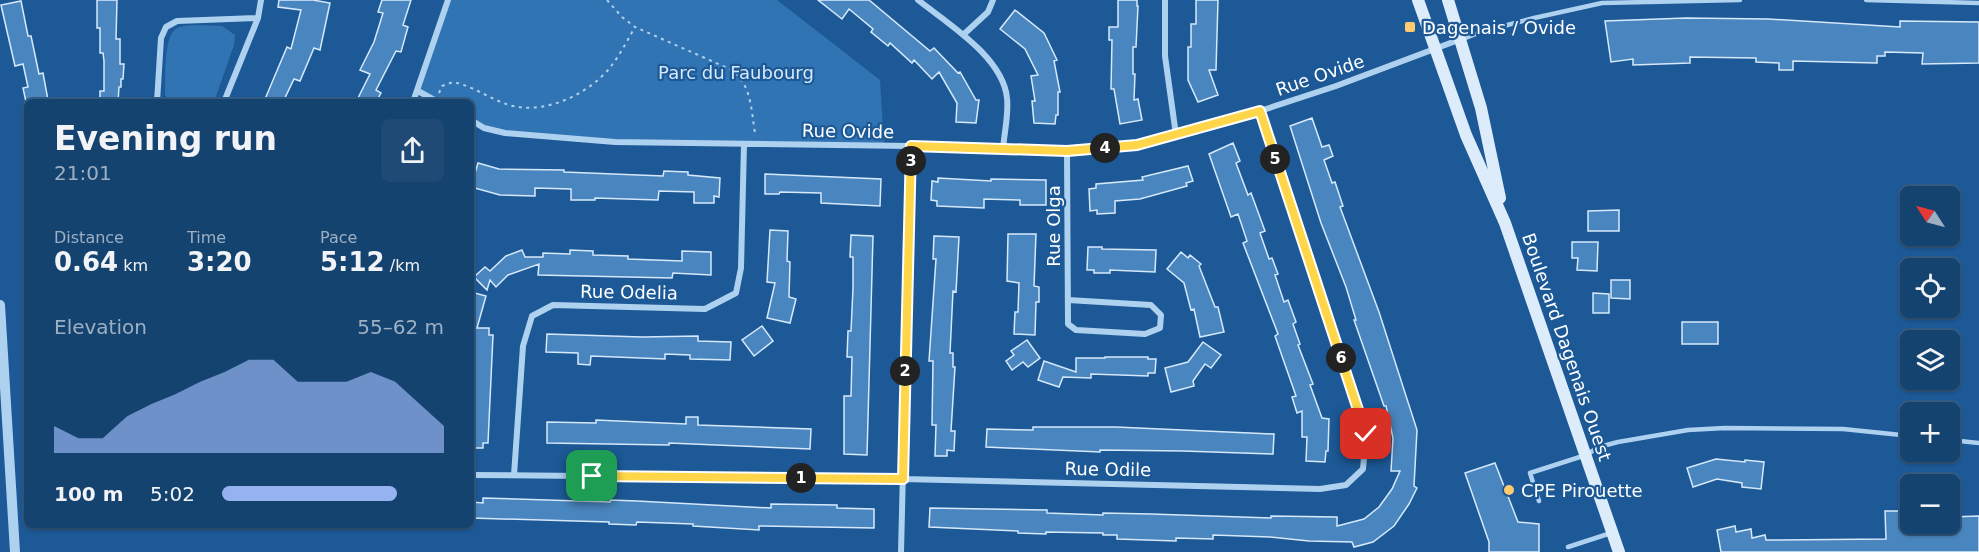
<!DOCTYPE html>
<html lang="en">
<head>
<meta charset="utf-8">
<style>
	:root { --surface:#154370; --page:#1e4a75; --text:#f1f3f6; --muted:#9db0c3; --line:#345c83; --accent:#95b2f1 }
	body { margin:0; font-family:"DejaVu Sans",sans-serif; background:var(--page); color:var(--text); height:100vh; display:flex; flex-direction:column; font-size:22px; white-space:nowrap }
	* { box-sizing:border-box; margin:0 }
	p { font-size:20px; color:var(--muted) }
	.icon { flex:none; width:33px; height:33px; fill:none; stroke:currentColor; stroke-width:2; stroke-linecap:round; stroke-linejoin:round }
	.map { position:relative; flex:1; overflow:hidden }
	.sheet { position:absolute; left:24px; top:99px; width:450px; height:429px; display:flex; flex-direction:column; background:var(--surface); border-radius:9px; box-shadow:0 2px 4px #0004,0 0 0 2px var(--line) }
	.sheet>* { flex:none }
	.needle { width:39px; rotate:306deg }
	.fabs { position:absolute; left:1900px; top:186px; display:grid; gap:12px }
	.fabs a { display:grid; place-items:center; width:60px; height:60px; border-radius:9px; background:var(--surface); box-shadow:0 2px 4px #0004,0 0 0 2px var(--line); font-size:30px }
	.pin { position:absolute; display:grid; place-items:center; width:51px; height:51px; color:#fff; margin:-26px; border-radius:12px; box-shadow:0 3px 9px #0006 }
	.km { position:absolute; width:30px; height:30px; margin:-15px; border-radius:50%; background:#222; color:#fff; font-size:16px; line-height:30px; text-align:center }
	.round { display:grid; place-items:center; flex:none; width:63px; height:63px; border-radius:9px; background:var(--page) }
	.overview { display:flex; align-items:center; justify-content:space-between; height:102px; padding:0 30px }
	h1 { font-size:33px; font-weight:700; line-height:45px }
	.figures { display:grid; grid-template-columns:repeat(3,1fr); gap:9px; height:102px; padding:6px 30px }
	.figures div { display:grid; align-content:center }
	.figures b { font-size:26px; font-weight:700 }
	.figures small { font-size:16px; font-weight:400 }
	.figures p { font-size:16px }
	.chart { height:168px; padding:12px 30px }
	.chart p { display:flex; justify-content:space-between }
	.chart svg { width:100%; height:108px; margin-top:6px; fill:var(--accent); opacity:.7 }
	ul { padding:0 30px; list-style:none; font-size:20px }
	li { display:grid; grid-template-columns:96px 72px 1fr; align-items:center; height:45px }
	li i { height:15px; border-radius:8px; background:var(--accent) }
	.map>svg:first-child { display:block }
	.green { fill:#3074b4 }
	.building { fill:#4985be; stroke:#d6e9fb; stroke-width:1.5 }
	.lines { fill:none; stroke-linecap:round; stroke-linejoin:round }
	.path { stroke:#afd1f0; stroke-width:2; stroke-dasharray:3 4.5; stroke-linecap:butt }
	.service { stroke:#afd1f0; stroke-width:4.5 }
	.minor { stroke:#afd1f0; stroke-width:6 }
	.tertiary { stroke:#afd1f0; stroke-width:10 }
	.secondary { stroke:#ddecfb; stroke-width:12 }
	.route-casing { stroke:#fff; stroke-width:12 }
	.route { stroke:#ffd54a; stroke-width:8 }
	.poi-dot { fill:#ffcb6e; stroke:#1c5996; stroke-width:2 }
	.labels { text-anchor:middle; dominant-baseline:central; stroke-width:4.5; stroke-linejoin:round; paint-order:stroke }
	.poi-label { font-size:18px; fill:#fff; stroke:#1c5996; text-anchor:start }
	.park-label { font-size:18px; fill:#d6e9fb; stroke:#1c5996 }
	.street-label { font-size:18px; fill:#fff; stroke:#1c5996 }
</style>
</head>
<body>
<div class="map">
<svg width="1979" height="552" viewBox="0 0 1979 552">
	<rect width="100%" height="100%" fill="#1c5996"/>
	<path class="green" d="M448 0H777L880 80 884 146 615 142 505 133 471 120V102H438L418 91Z
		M222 26 235 35 234 45 214 102H169L165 95C166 80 162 30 180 27 193 24 209 26 222 26Z"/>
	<path class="building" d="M97 0H117L116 39H120V64H124L123 79H121V87H119L118 102H100V91H104V61L103 53H100V28H97Z
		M279 0H313L330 3 320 50 314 48 300 81 294 79 283 102H272L265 99 287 47 291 49 301 10 278 7Z
		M382 0H411L403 25 408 27 401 52 396 51 376 90 381 93 376 102H356L370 74 360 70 374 42 383 13 378 12Z
		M818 0H869L930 51 934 48 958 73 960 72 976 100H979L976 123 956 122 957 103 939 72 932 79 914 60 912 63 890 43 888 46 871 32 873 29 849 9 842 19Z
		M1118 0H1137V6H1138L1136 47H1133V74H1135L1134 100 1138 99 1142 120 1120 124 1114 89H1111L1112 40H1109V27H1118Z
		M1196 0H1218L1216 70H1209L1218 95 1198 102 1188 80V47H1191V24H1196Z
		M21 1 28 36H31L39 74 43 73 48 100 26 102 23 88 28 87 23 64 15 66 1 5Z
		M1015 10 1044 33 1057 60 1054 61 1060 92H1058V115H1056L1055 124 1034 123 1032 101H1035L1031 76 1038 75 1025 49 1000 29Z
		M1686 18 1768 19 1900 27V21L1979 22V63L1922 64 1923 53 1885 52V56H1877V63L1793 61V70H1779V63L1756 62V58L1690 57V63L1633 65V59L1611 62 1605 21Z
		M1312 118 1322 147 1329 145 1333 156 1324 160 1332 183 1335 182 1343 206 1340 207 1379 312 1417 430 1414 486 1417 488 1409 504 1394 526 1373 542 1354 547 1352 542 1309 541 1270 537 1213 535V539L1176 538V541L1117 539V535H1103V533L1046 532V534L1018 533V531L929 527 930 508 1047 510V513L1103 515V513L1151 514 1271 518V516L1337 517V526L1364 519 1379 507 1392 489 1400 471H1391L1393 438 1386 406H1384L1354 320H1356L1346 287 1321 223 1290 126Z
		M1233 143 1240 161 1236 163 1248 195 1251 193 1265 231 1260 233 1269 259 1272 258 1278 274 1275 275 1284 302 1288 300 1296 322 1293 324 1300 344 1298 345 1313 384 1310 385 1322 418 1329 419 1328 451H1326L1325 462 1306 461 1307 437H1302V411L1297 413 1292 397 1296 396 1275 336 1278 334 1243 243 1247 241 1238 214 1231 217 1209 154Z
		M478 163 499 169 564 170V172L663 176 664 171 688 172V175L720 178 719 197 714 196V203H694V192L659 191 658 200 595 198V200H571V189L535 188V196L500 195 471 187Z
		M1188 166 1193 181 1186 183 1187 186 1140 199 1115 201V213L1097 214V210L1090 211 1089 189 1096 188V184L1143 180 1142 177Z
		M765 174 881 179 880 206 821 203V193L780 192 779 194H765Z
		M938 178 991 181V179L1046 180V205H1020V200L984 199V208L937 206V201L931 200 932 181 938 182Z
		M1619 210V231H1588V211Z
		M770 230 788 231 787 261 790 262 789 297 796 299 790 323 767 318 775 283 767 282Z
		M1008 234H1036L1034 286 1039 287V302H1036L1035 335 1014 334 1015 312H1018L1019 283 1007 281Z
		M851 235 873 236 867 455 844 454V396H851L852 357H847L848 331H851L853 288V257H850Z
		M934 236 959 237 956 292 953 291 950 353H953V367H955L951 431H955L954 451 947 450V456H935L936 425H932L933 361H929L936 259H933Z
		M1572 242H1598L1597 271 1577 270 1578 258H1572Z
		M1088 247H1102V249L1156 250 1155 272 1110 270V273H1094V270H1087Z
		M522 250 525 257H543V253L570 254V250L593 251V255L628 256V259L682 261V251L711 252V275L673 273 672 278 538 275 539 264 508 275 496 287 490 280 487 290 474 277 485 267 490 271 506 256Z
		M1181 252 1188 258 1190 255 1201 264 1199 266 1215 307H1218L1224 332 1200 337 1194 309 1191 310 1184 283 1167 269Z
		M1611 280H1630V299L1611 298Z
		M471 292 486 296 477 328H489V335H493L488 443H483V448H471Z
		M1593 293 1609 294V313H1593Z
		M1682 322H1718V344H1682Z
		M762 326 773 341 754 356 742 340Z
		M547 334 642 337 698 336V341L731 342 730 360 690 359V355L665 354V359L591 356 590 365 578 364V353L546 352Z
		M1027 340 1040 358 1028 367 1023 362 1012 370 1006 361 1014 355 1011 351Z
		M1203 342 1221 355 1211 368 1205 364 1193 381 1194 386 1171 392 1165 368 1188 362Z
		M1105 357H1148V359H1156L1155 373H1148V376L1091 374V378L1063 377 1059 387 1038 380 1044 361 1076 372V358H1105Z
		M686 417H698V425L811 429 810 449 669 443V445L547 443V422L596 423V420L686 424Z
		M1033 427H1116L1274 434 1273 454 1183 451 1100 450V452L986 447 987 429 1033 430Z
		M1716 459 1745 462V460L1764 462 1761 489 1742 487V483L1717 479 1693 487 1687 468Z
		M1495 463 1518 522 1539 524V552H1489V542L1465 473Z
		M483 498 610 502V500L637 501 771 508V504L837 505V508L874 509V528L759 526V530L693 526V524L637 522 636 525 609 524V522L471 518V502L483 503Z
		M1885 511H1911V524H1950V517L1979 516V552H1721L1717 530 1735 526 1736 532 1751 529 1752 538 1765 535 1766 540 1886 539Z"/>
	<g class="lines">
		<path class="path" d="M607 0 622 17 635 27 732 70C752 86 751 110 755 133
			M439 93 442 86 453 82C473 86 490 99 509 105 543 115 585 96 608 70 619 57 627 41 635 27"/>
		<path class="service" d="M1866 0 1979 3
			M1463 39 1481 32 1534 18 1602 3 1740 0
			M1950 440 1979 443
			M1539 501 1530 473 1586 455 1599 447 1618 442 1688 430 1725 428 1843 429 1911 436
			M1568 547 1611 533"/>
		<path class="minor" d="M918 0C947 23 1003 57 1007 98 1009 114 1004 133 1003 150
			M1165 0V56L1176 135
			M963 35 988 12 993 0
			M418 91 438 102
			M157 102 161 38 166 27 177 21 258 18
			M224 102 258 18 261 0
			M413 102 448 0
			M471 120 484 128 505 133 615 142 911 146 1067 151 1137 145 1260 111 1336 86 1461 39
			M1067 151 1068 324 1076 330 1145 334 1160 328 1161 315 1151 305 1068 300
			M471 475 903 479 1320 489 1346 485 1363 469 1366 434 1260 111
			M514 475 523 346 532 316 553 305 705 309 736 293 741 268 744 144
			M901 552 911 146"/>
		<path class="tertiary" d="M0 305 15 552"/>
		<path class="secondary" d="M1418 0 1466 135 1505 223 1619 552
			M1448 0 1481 108 1500 198"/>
	</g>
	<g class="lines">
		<g class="route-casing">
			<path id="route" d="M592 476 903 479 911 146 1067 151 1137 145 1260 111 1366 434"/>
		</g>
		<use href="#route" class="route"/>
	</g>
	<g class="poi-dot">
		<rect x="1404" y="21" width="12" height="12" rx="3"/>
		<circle cx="1509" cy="490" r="6"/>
	</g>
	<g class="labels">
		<g class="poi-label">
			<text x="1422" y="27">Dagenais / Ovide</text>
			<text x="1521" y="490">CPE Pirouette</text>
		</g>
		<g class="park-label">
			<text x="736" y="72">Parc du Faubourg</text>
		</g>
		<g class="street-label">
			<text transform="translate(1320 75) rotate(-19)">Rue Ovide</text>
			<text transform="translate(848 131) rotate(1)">Rue Ovide</text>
			<text transform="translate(1053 226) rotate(-90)">Rue Olga</text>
			<text transform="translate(629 292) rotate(1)">Rue Odelia</text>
			<text transform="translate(1567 347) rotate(71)">Boulevard Dagenais Ouest</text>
			<text transform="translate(1108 469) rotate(1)">Rue Odile</text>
		</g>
	</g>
</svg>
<div class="fabs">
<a><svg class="needle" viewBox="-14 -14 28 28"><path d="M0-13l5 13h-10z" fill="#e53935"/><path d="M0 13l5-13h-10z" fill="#9db0c3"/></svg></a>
<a><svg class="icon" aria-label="locate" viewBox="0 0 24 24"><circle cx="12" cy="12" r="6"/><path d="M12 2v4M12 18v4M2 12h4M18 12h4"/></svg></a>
<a><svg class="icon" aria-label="layers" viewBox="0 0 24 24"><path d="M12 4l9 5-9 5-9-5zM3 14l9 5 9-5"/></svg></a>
<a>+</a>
<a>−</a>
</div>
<div class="pin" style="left:592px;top:476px;background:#1e9e55"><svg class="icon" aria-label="arrive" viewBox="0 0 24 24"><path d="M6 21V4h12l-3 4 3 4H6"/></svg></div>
<div class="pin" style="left:1366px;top:434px;background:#d93025"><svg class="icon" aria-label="check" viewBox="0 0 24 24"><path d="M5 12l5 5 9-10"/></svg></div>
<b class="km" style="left:801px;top:478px">1</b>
<b class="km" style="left:905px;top:371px">2</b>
<b class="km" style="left:911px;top:161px">3</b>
<b class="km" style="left:1105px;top:148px">4</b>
<b class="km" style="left:1275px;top:159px">5</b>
<b class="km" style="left:1341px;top:358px">6</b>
<section class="sheet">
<div class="overview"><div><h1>Evening run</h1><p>21:01</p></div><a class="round"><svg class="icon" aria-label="share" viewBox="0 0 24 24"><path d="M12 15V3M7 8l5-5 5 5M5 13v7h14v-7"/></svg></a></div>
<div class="figures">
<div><p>Distance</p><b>0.64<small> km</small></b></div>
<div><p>Time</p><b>3:20</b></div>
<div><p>Pace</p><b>5:12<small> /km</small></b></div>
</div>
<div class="chart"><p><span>Elevation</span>55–62 m</p>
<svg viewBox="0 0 160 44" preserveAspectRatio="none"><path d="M0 44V33L10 38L20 38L30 29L40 24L50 20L60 15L70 11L80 6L90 6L100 15L110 15L120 15L130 11L140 15L150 24L160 33V44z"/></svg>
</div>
<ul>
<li><b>100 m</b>5:02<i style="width:79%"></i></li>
</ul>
</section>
</div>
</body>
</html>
